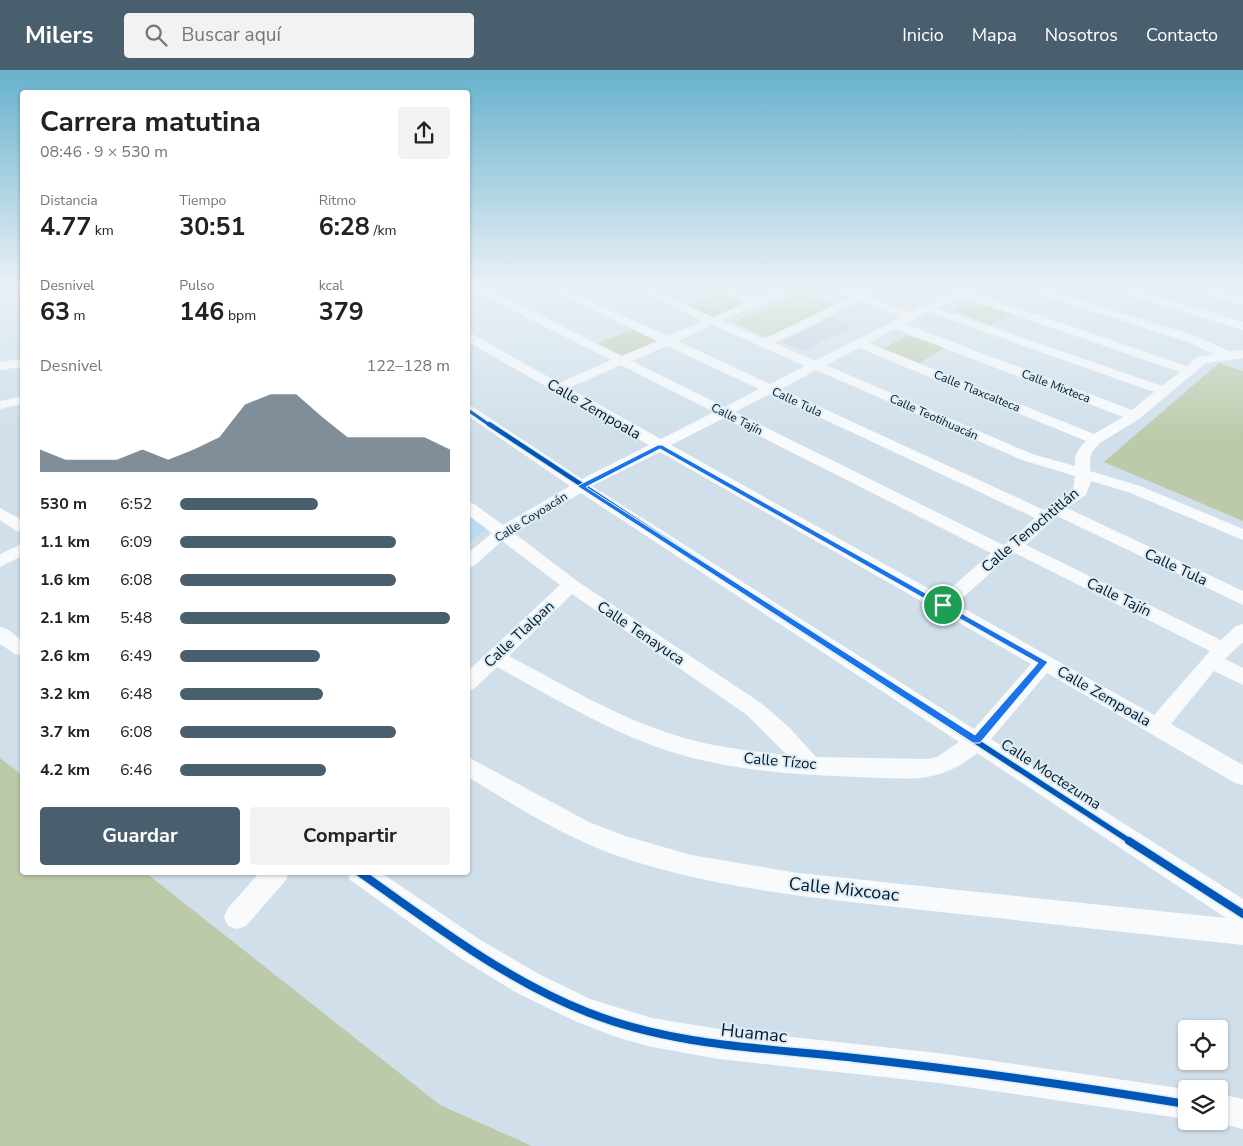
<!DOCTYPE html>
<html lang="es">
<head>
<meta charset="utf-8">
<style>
	:root { --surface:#fff; --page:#f2f2f2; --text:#222; --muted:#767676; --accent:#495f6e }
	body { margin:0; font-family:"Nunito Sans",sans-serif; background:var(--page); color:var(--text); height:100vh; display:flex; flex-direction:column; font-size:19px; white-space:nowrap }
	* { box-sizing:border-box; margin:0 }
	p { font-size:16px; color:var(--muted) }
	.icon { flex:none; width:28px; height:28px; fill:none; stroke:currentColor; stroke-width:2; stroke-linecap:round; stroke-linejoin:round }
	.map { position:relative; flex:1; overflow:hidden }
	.sheet { position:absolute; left:20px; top:20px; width:450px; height:785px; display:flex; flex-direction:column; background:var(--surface); border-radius:5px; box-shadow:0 1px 4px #0004 }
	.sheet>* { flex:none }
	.buttons { position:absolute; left:1178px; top:950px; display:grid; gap:10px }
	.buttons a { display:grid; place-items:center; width:50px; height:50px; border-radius:5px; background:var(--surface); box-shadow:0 1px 4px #0004; font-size:25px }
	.pin { position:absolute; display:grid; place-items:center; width:42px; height:42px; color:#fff; margin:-21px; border:2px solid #fff; border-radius:50%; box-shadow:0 1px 5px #0007 }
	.round { display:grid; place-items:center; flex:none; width:52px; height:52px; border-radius:5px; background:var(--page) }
	.summary { display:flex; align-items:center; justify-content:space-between; height:85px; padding:0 20px }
	h1 { font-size:28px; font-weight:700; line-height:38px }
	.metrics { display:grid; grid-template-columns:repeat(3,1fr); gap:8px; height:85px; padding:5px 20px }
	.metrics div { display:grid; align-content:center }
	.metrics b { font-size:25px; font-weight:700 }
	.metrics small { font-size:14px; font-weight:400 }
	.metrics p { font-size:14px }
	.chart { height:140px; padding:10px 20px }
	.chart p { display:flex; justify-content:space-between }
	.chart svg { width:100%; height:90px; margin-top:5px; fill:var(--accent); opacity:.7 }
	.primary-button { display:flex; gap:10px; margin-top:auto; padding:10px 20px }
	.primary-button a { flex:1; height:58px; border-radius:5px; background:var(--accent); color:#fff; font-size:20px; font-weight:700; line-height:58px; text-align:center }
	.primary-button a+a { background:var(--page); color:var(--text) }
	ul { padding:0 20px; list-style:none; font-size:16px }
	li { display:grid; grid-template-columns:80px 60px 1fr; align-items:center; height:38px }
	li i { height:12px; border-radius:6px; background:var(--accent) }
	header { display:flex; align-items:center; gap:30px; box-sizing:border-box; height:70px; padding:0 25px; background:var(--accent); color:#fff }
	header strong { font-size:24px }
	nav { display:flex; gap:28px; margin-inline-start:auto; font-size:18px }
	.search { width:350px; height:45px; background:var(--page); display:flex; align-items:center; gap:12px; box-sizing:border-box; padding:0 18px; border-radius:5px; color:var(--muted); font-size:19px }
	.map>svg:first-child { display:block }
	.built { fill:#bbdbf1 }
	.green { fill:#bccaa9 }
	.building { fill:#c8cbdd }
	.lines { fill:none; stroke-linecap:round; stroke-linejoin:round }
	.minor { fill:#f8fafc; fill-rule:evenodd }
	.cycleway-far3-casing { stroke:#deecf6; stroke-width:5 }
	.cycleway-far2-casing { stroke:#deecf6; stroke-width:7 }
	.cycleway-far1-casing { stroke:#deecf6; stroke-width:9 }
	.cycleway-casing { stroke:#deecf6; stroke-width:11 }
	.cycleway-far3 { stroke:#0057b8; stroke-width:3 }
	.cycleway-far2 { stroke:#0057b8; stroke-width:4.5 }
	.cycleway-far1 { stroke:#0057b8; stroke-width:5.5 }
	.cycleway { stroke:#0057b8; stroke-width:8 }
	.route { fill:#1a73e8; stroke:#fff; fill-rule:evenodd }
	.labels { text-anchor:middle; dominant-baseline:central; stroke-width:4; stroke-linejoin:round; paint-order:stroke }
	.far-street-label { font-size:12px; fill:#001a2b; stroke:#deecf6 }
	.street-label { font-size:15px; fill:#001a2b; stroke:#deecf6 }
	.near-street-label { font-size:18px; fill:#001a2b; stroke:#deecf6 }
</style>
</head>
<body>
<header>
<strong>Milers</strong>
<div class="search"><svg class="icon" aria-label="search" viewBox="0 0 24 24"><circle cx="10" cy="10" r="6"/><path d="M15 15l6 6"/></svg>Buscar aquí</div>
<nav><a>Inicio</a><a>Mapa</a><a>Nosotros</a><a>Contacto</a></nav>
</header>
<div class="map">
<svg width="1243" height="1076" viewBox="0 0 1243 1076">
	<rect width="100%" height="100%" fill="#d0dfea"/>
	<path class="built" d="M468 442 488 457 468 474Z"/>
	<path class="green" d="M720 223 747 234 715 249 687 237Z
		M801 223 838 236 768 268 734 252Z
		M976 229 1015 242 991 255 954 241Z
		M633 259 663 272 624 288 596 274Z
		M908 265 944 278 919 293 883 279Z
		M1219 293 1243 301V451L1104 392Z
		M0 688 22 705V802L146 803 440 1035 532 1076H0Z"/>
	<path class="building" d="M831 248 852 257 802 281 782 272Z"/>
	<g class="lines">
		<path class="minor" d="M468 215H480L622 286 657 271 542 215H556L667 266 703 251 625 215H640L713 247 745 233 707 215H722L755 229 787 215H802L723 251 764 269 849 228 820 215H836L858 223 875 215H889L869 227 911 242 963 215H977L968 221 1187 296 1197 287 1214 284 1188 272 1017 217 1016 215H1033L1196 266 1229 281 1243 280V288L1206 293 1139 349 1100 373 1092 382 1090 389V401L1140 416 1243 459V470L1128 422 1091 411 1086 425 1067 438 1243 521V535L1057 446 1026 475 1221 570 1236 556 1243 554V572L1225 589 1243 598V615L1214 601 1171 654 1243 695V715L1235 713 1047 603 991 669 1243 829V875C1133 863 1024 851 914 839 815 828 716 819 621 787 566 768 517 737 468 707V687L589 752 622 765 691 785 798 803 1226 848 977 683C938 716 905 708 858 707 798 705 736 701 678 684 614 665 556 629 497 597L475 618 468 621V601L560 515 502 471 474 496 468 498V483L492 463 468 445V432L474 434 503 455 570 416 468 346V336L473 337 582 409 649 375 468 272V263L472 264 559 313 611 290 468 218ZM959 226 1180 302 1162 316 937 238ZM860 231 901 247 815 291 775 273ZM928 242 1154 322 1132 340 905 254ZM713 255 805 296 770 314 678 271ZM895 259 1123 347 1094 364 869 273ZM667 276 759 319 725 337 632 291ZM859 278 1086 371C1078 379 1074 385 1075 396L1032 384 826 295ZM621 295 714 342 661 369 569 318ZM816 300 1022 390 1075 406 1073 420 1044 440 781 319ZM770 324 1035 448 1009 472 1003 475 735 342ZM724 348 991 483 942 526 671 375ZM660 382 1031 594 974 659 592 416ZM581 423 959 672 937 687 927 689 816 687 789 657 761 633 577 511 514 463ZM1015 483 1210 581 1154 645 956 534 1009 486ZM572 524 747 645 787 685C750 681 713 677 678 666 618 648 564 615 509 586Z
			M1102 215H1119L1243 252V260L1103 217Z
			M1180 215H1198L1243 228V235L1181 217Z
			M22 289V297L0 300V292Z
			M22 326V334L0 339V331Z
			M0 438 22 450V462L16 461 0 450Z
			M22 474V486L0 497V484Z
			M0 557 7 559 22 570V586L15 584 0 574Z
			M260 802H289L286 810 246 856 237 859 228 856 224 847 228 838Z
			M347 802H380L479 869 537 903 590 929 652 948 719 959 938 983 1186 1019V1049L938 1013 719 989 652 977 619 968 577 952 517 923 460 888 350 810Z
			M1219 1024 1243 1029V1059L1212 1051H1219Z"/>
		<g class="cycleway-far3-casing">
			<path id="cycleway-far3" d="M468 340 491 356"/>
		</g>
		<g class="cycleway-far2-casing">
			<path id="cycleway-far2" d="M489 354 768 537"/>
		</g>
		<g class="cycleway-far1-casing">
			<path id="cycleway-far1" d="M766 535 1131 772"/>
		</g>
		<g class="cycleway-casing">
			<path id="cycleway" d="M1129 771 1243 844
				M359 802C432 853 504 909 587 942 672 976 765 978 855 988 966 1000 1076 1016 1186 1034"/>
		</g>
		<use href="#cycleway-far3" class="cycleway-far3"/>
		<use href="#cycleway-far2" class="cycleway-far2"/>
		<use href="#cycleway-far1" class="cycleway-far1"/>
		<use href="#cycleway" class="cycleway"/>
	</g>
	<linearGradient id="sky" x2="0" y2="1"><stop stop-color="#66b1cc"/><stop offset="0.59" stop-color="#eaf1f6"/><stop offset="1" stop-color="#eaf1f6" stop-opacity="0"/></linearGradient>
	<rect width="1243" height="366" fill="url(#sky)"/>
	<path class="route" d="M658 375H662L1048 592 980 673H973L577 416ZM660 379 1038 593 975 665 586 417Z"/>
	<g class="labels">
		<g class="far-street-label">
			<text transform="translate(1056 316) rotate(21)">Calle Mixteca</text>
			<text transform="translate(977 321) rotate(22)">Calle Tlaxcalteca</text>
			<text transform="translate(797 332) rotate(25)">Calle Tula</text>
			<text transform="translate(934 347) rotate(24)">Calle Teotihuacán</text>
			<text transform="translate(737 349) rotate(27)">Calle Tajín</text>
			<text transform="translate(531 447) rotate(-32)">Calle Coyoacán</text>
		</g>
		<g class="street-label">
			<text transform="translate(594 339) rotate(30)">Calle Zempoala</text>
			<text transform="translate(1030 460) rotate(-40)">Calle Tenochtitlán</text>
			<text transform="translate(1176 497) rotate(25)">Calle Tula</text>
			<text transform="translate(1119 527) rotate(26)">Calle Tajín</text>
			<text transform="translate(641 563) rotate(34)">Calle Tenayuca</text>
			<text transform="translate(519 564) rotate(-43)">Calle Tlalpan</text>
			<text transform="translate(1104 626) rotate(30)">Calle Zempoala</text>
			<text transform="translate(780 691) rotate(5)">Calle Tízoc</text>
			<text transform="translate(1051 704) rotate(33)">Calle Moctezuma</text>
		</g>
		<g class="near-street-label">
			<text transform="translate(844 819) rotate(6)">Calle Mixcoac</text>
			<text transform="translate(754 963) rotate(6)">Huamac</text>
		</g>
	</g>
</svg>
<div class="buttons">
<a><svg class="icon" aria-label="locate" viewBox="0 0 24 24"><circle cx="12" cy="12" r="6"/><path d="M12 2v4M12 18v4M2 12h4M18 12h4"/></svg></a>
<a><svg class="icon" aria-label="layers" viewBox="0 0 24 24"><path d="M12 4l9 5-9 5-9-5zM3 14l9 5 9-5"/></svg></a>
</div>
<div class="pin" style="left:943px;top:535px;background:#1e9e55"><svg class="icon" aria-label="arrive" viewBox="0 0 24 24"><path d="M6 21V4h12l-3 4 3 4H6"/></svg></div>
<section class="sheet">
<div class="summary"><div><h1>Carrera matutina</h1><p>08:46 · 9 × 530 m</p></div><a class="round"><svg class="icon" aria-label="share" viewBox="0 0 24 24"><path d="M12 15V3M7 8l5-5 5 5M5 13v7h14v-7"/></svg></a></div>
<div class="metrics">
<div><p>Distancia</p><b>4.77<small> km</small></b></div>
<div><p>Tiempo</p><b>30:51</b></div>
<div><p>Ritmo</p><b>6:28<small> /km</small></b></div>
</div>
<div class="metrics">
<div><p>Desnivel</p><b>63<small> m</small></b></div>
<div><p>Pulso</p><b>146<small> bpm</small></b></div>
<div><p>kcal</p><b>379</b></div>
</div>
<div class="chart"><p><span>Desnivel</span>122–128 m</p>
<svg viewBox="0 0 160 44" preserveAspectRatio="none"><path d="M0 44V33L10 38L20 38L30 38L40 33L50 38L60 33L70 27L80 11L90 6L100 6L110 17L120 27L130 27L140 27L150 27L160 33V44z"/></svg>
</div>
<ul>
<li><b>530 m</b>6:52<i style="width:51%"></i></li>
<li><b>1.1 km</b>6:09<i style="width:80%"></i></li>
<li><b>1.6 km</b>6:08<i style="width:80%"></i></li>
<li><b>2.1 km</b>5:48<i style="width:100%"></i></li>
<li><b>2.6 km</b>6:49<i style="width:52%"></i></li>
<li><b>3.2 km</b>6:48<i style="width:53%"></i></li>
<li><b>3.7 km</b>6:08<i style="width:80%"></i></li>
<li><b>4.2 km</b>6:46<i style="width:54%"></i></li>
</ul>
<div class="primary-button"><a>Guardar</a><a>Compartir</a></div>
</section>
</div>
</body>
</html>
